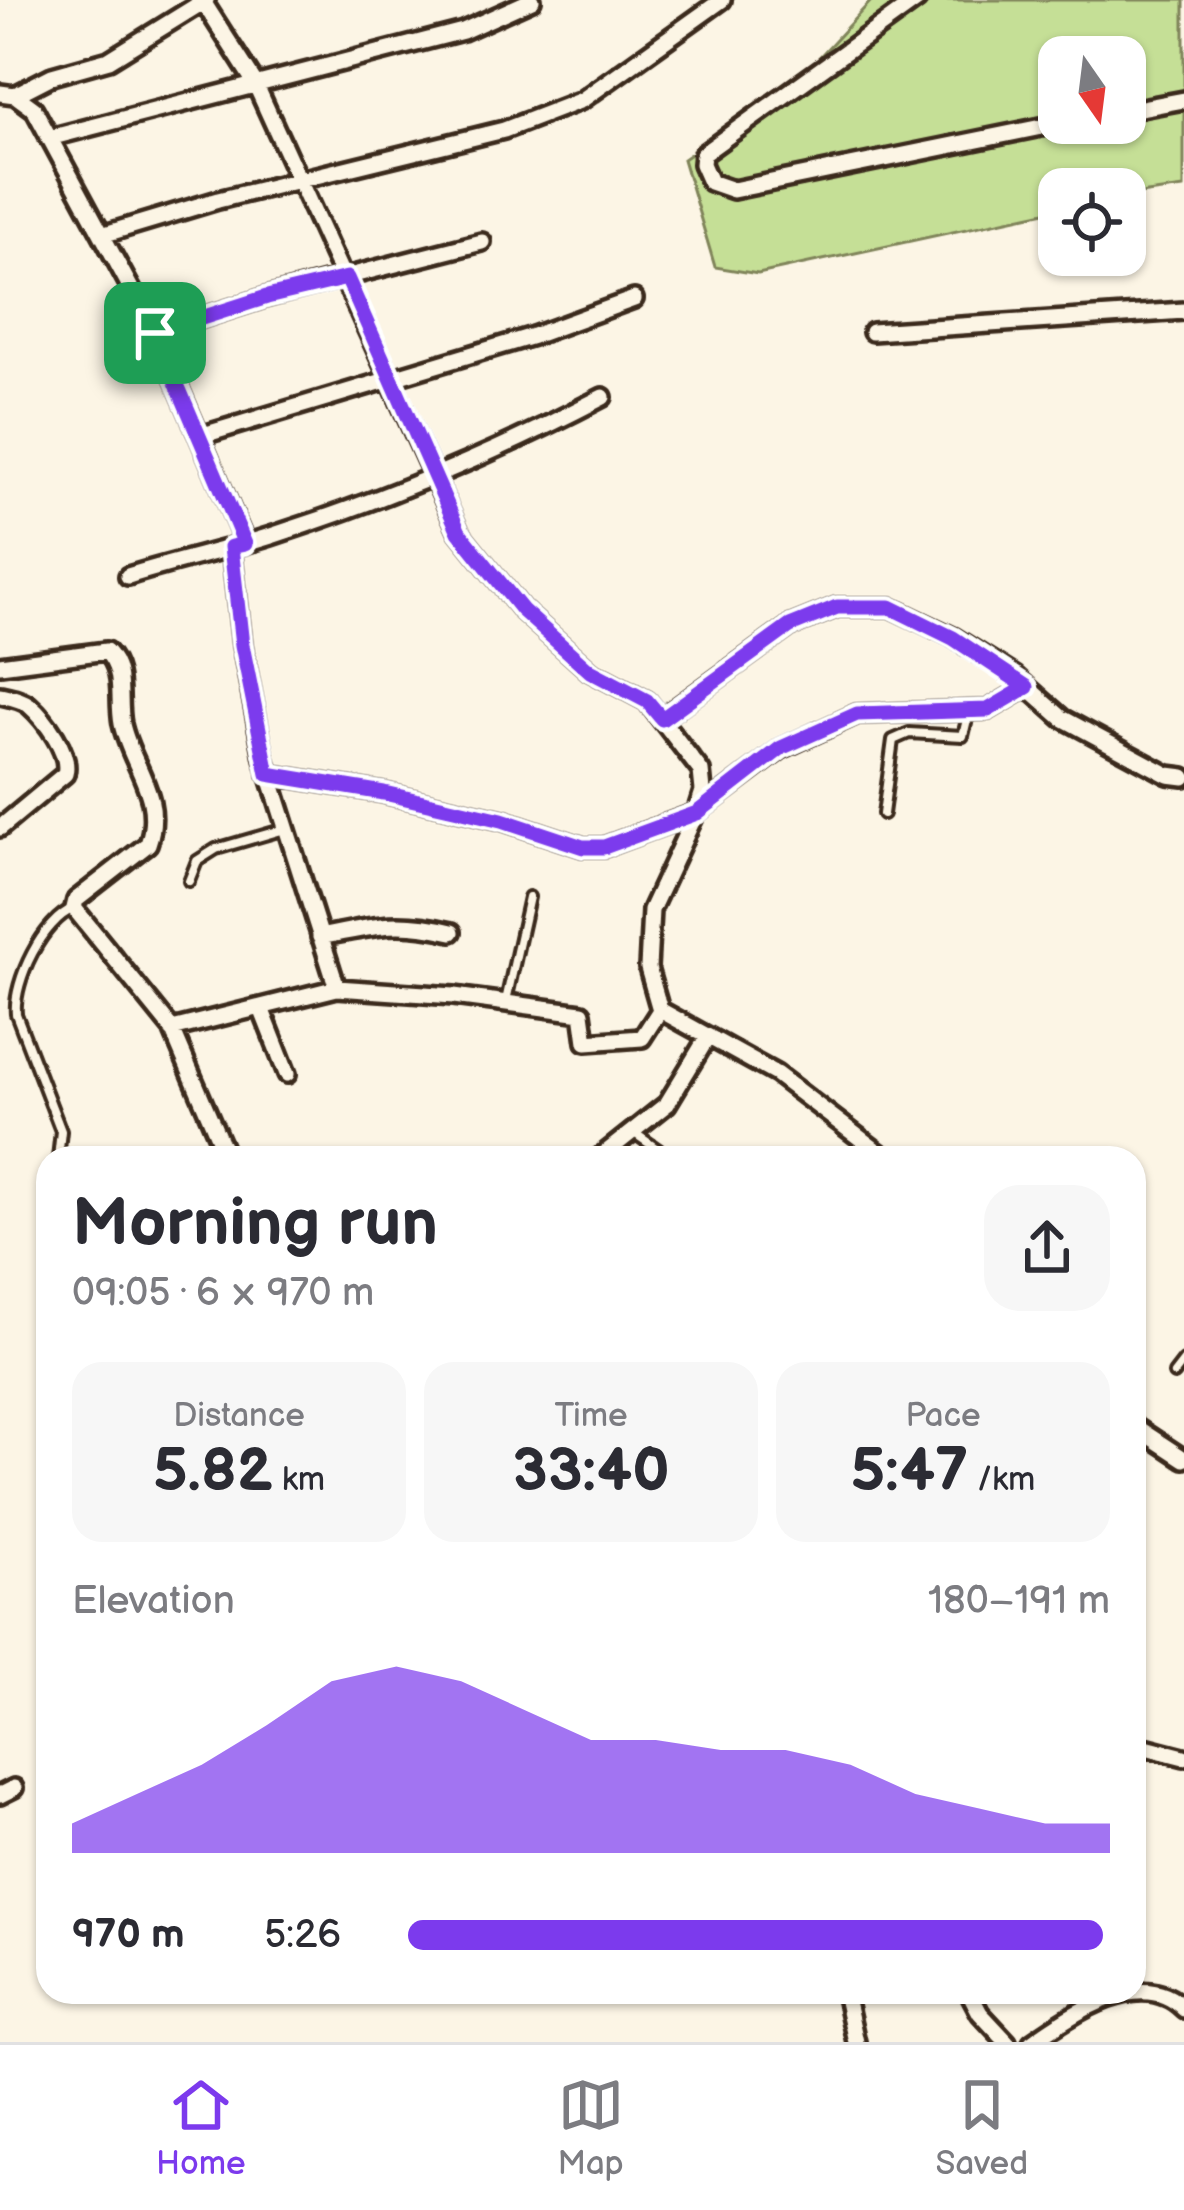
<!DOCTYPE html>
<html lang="en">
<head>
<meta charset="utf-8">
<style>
	:root { --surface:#fff; --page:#f7f7f7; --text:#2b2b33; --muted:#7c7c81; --line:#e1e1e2; --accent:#7c3aed }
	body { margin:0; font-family:"Balsamiq Sans",sans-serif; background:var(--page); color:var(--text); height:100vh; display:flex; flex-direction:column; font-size:45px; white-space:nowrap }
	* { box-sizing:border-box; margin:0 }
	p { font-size:39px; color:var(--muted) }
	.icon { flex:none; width:66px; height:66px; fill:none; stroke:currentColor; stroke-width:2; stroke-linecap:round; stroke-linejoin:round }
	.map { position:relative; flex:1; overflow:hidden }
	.side { position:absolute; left:36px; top:1146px; width:1110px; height:858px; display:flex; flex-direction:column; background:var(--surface); border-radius:36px; box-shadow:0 3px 9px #0004 }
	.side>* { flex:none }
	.needle { width:78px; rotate:166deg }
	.controls { position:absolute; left:1038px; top:36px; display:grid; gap:24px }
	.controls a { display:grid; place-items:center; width:108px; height:108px; border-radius:24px; background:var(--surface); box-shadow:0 3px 9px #0004; font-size:60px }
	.pin { position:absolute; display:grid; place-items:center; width:102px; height:102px; color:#fff; margin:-51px; border-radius:24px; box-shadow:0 6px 18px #0006 }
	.round { display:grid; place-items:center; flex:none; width:126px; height:126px; border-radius:36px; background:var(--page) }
	.headline { display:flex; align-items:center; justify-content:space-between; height:204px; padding:0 36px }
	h1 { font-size:66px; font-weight:600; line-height:90px }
	.metrics { display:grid; grid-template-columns:repeat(3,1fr); gap:18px; height:204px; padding:12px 36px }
	.metrics div { display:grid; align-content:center; border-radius:30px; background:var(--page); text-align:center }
	.metrics b { font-size:60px; font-weight:600 }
	.metrics small { font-size:33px; font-weight:400 }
	.metrics p { font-size:33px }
	.chart { height:336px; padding:24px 36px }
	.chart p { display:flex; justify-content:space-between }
	.chart svg { width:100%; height:216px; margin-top:12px; fill:var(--accent); opacity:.7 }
	ul { padding:0 36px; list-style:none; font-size:39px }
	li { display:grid; grid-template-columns:192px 144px 1fr; align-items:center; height:90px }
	li i { height:30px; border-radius:15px; background:var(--accent) }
	.dock { display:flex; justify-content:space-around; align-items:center; height:168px; border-top:3px solid var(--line); background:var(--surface); font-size:33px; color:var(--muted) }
	.dock a { display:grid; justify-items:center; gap:6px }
	.dock .current { color:var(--accent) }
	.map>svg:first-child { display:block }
	.green { fill:#c5df96; stroke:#80845a; stroke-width:3; fill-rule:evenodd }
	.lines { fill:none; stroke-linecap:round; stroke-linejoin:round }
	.lane-casing { stroke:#3b2a1e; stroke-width:16 }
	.street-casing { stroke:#3b2a1e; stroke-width:24 }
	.lane { stroke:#fcf5e5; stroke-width:8 }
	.street { stroke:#fcf5e5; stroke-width:15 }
	.route-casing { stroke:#fff; stroke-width:24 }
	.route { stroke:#7c3aed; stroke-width:15 }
</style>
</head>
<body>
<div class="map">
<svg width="1184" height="2042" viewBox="0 0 1184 2042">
	<rect width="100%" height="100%" fill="#fcf5e5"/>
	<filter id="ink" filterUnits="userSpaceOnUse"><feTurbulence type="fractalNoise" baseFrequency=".00833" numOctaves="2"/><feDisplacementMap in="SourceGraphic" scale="24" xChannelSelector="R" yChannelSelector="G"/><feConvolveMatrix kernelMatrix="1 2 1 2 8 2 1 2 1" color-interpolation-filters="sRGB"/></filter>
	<g filter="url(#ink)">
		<path class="green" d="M872 0H1184V188L1125 196V189H1059V209L758 274 715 267 683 159 800 78ZM1059 57H1125V123H1059Z"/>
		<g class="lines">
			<g class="lane-casing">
				<path id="lane" d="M883 814 893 740 909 733 963 736 969 711
					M189 881 197 861 216 849 285 829
					M506 1001 529 897
					M633 1132 670 1158
					M58 1158 61 1131 16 1014C13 981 43 920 74 908
					M1174 1374 1184 1361"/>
			</g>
			<g class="street-casing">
				<path id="street" d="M202 0 255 83 459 532 522 610 590 671 647 701 701 771 703 791 696 813 651 910 648 968 660 1010 776 1074 886 1158
					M917 0 703 154 702 164 710 182 733 190 1061 123
					M0 93 15 95 34 109 155 333 245 543
					M15 95 52 76 109 60 206 0
					M1125 111 1184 100
					M49 138 463 31 532 0
					M105 234 218 200 504 130 582 100 722 0
					M872 332 1184 311
					M155 333 267 297 482 242
					M200 436 533 336 634 299
					M231 547 242 645 264 758 337 988
					M128 576C175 561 224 551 271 536 386 499 496 453 603 397
					M0 665 106 651C126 672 117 697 122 724 131 766 165 797 148 844L76 900 74 908 172 1029 337 988 454 996 582 1013 586 1042 642 1038 660 1010
					M0 695C9 697 22 699 29 705 45 719 71 753 65 774L0 828
					M661 719 790 626 837 607H890L953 637 1015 676 1062 718 1168 775 1184 777
					M268 774 384 793 502 820 583 847H604L696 813 781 749 857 714 988 710 1027 687
					M320 937C374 926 397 919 452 932
					M261 1008 287 1074
					M172 1029 227 1158
					M599 1158 667 1104 707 1038
					M1134 1426 1184 1459
					M1134 1744 1184 1757
					M0 1795 14 1788
					M845 1992 856 2042
					M969 1992 980 2013 1007 2042
					M1032 2042C1071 2015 1142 1965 1184 2009"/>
			</g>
			<use href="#lane" class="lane"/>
			<use href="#street" class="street"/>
		</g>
	</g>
	<g class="lines" filter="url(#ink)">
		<g class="route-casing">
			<path id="route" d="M347 278 459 532 522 610 590 671 647 701 662 719 790 626 837 607H890L953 638 1027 687 988 710 857 714 781 748 697 813 604 847H583L502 820 384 793 268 774 242 645 231 547 245 544 155 333 267 297Z"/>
		</g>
		<use href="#route" class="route"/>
	</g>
</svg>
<div class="controls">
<a><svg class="needle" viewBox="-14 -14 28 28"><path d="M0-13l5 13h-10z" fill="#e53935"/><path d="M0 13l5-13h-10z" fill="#7c7c81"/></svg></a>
<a><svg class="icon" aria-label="locate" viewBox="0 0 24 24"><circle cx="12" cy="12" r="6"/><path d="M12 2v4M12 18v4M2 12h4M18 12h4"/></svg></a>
</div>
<div class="pin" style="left:155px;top:333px;background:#1e9e55"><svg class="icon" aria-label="arrive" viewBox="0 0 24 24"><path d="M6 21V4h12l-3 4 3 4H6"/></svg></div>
<section class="side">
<div class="headline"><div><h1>Morning run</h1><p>09:05 · 6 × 970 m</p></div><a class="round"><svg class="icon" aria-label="share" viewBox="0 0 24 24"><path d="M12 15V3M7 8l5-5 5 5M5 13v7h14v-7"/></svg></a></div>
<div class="metrics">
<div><p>Distance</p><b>5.82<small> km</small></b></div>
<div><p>Time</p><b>33:40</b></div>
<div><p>Pace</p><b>5:47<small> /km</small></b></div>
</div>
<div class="chart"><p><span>Elevation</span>180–191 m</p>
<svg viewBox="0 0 160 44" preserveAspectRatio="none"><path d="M0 44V38L10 32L20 26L30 18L40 9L50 6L60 9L70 15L80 21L90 21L100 23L110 23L120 26L130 32L140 35L150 38L160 38V44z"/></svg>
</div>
<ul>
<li><b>970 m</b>5:26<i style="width:99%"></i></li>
</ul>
</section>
</div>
<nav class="dock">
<a class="current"><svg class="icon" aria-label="home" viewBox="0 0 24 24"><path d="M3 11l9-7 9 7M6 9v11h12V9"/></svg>Home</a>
<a><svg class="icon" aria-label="map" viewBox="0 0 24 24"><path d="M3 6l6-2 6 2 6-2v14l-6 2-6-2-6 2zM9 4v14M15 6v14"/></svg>Map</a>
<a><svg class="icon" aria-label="saved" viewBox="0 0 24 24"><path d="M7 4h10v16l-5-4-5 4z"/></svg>Saved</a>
</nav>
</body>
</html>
